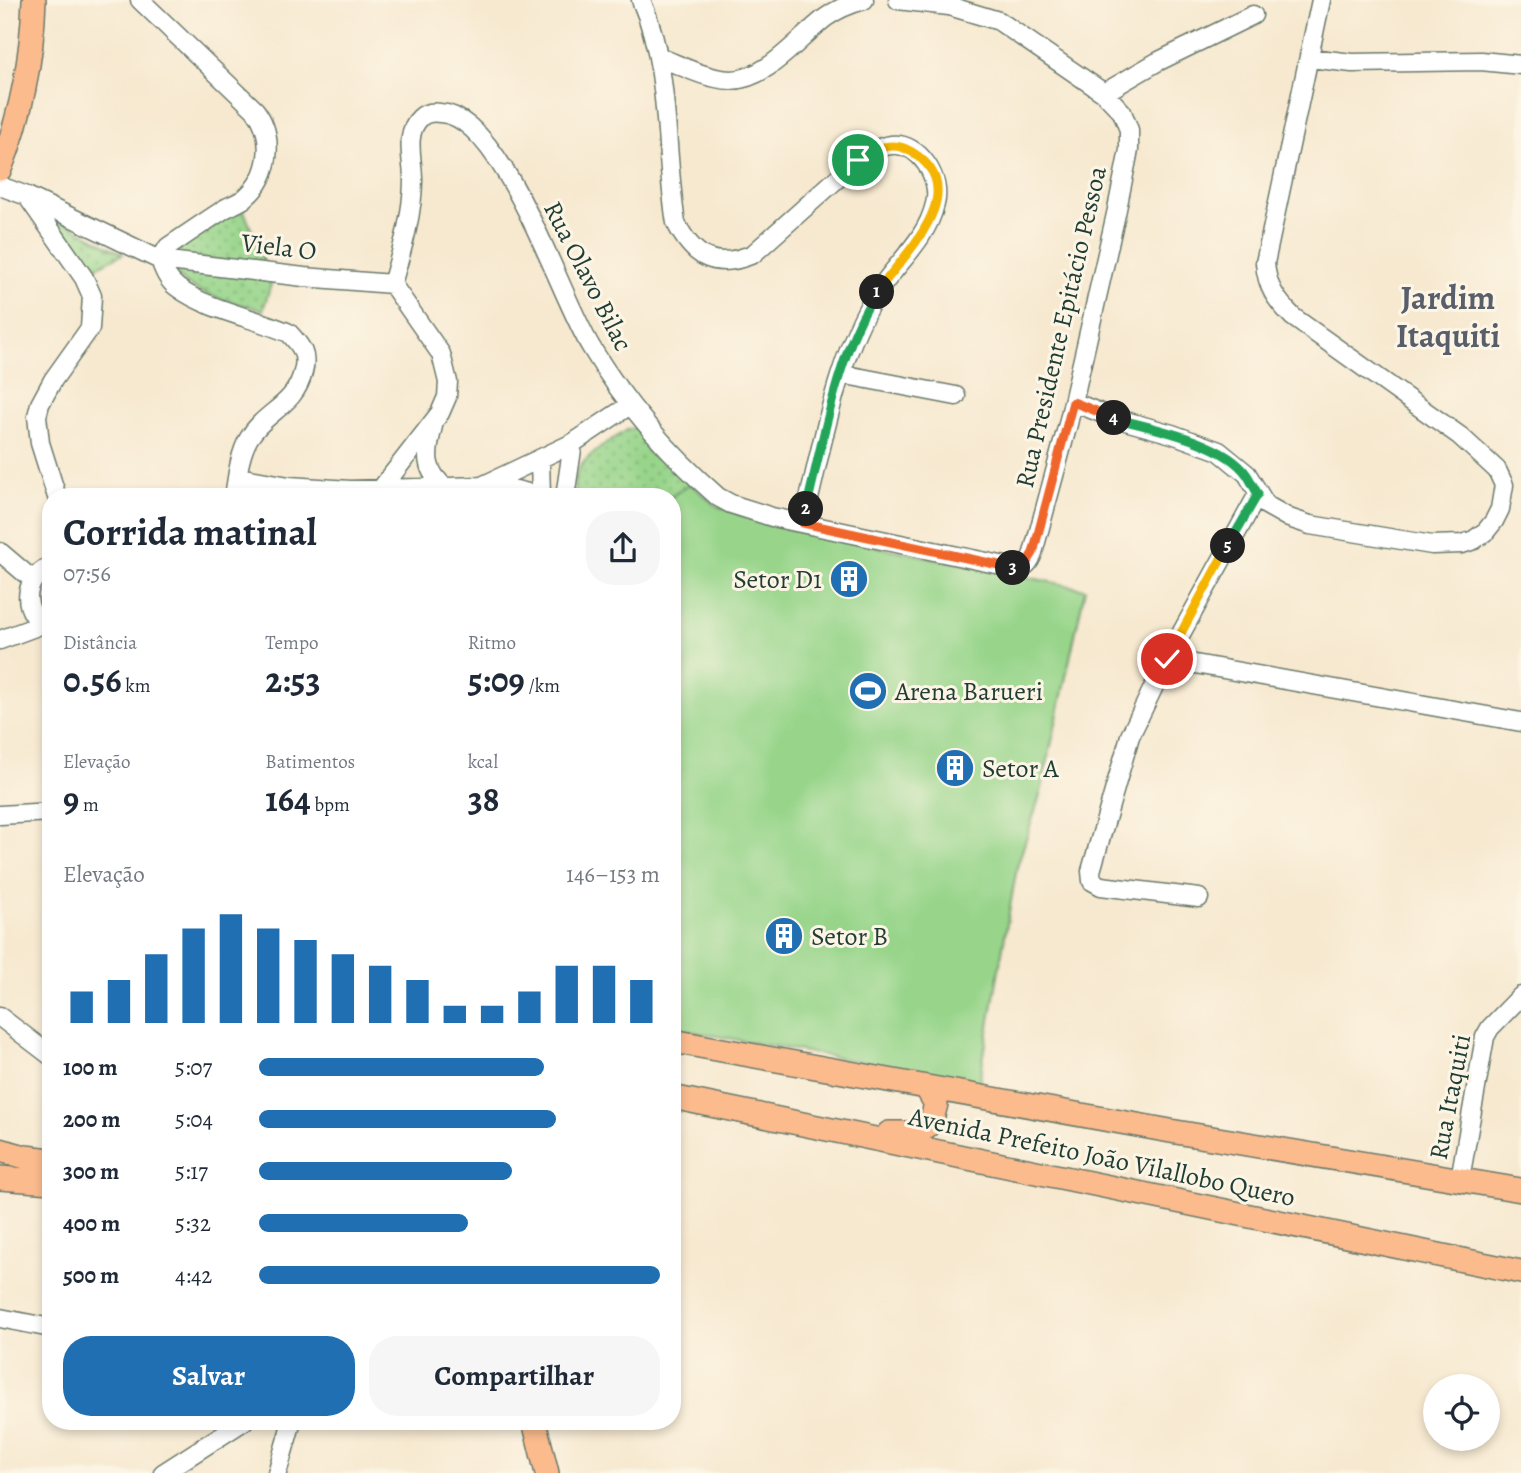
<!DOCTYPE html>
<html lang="pt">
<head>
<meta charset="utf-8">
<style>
	:root { --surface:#fff; --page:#f6f6f7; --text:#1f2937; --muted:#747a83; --accent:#1f6fb2 }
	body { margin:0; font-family:Alegreya,serif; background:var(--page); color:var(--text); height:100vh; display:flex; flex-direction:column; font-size:26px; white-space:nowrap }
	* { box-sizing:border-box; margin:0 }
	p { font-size:23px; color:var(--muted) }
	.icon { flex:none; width:38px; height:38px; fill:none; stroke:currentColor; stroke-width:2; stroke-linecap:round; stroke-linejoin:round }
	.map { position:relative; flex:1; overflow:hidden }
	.details { position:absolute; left:42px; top:488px; width:639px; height:942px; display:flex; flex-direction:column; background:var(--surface); border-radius:28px; box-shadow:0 4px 10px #0003 }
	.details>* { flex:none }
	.tools { position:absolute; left:1423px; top:1374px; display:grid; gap:14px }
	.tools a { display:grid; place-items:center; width:77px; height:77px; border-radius:50%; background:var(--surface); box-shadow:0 4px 10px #0003; font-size:35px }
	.pin { position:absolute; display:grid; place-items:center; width:60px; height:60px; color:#fff; margin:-30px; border:4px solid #fff; border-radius:50%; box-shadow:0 2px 7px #0007 }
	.km { position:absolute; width:35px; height:35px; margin:-18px; border-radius:50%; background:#222; color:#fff; font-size:19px; line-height:35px; text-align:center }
	.round { display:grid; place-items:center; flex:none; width:74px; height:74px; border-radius:28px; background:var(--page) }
	.overview { display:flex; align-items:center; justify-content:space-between; height:119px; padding:0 21px }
	h1 { font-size:38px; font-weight:600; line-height:52px }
	.metrics { display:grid; grid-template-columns:repeat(3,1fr); gap:10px; height:119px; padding:7px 21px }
	.metrics div { display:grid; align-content:center }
	.metrics b { font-size:35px; font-weight:600 }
	.metrics small { font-size:19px; font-weight:400 }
	.metrics p { font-size:19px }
	.chart { height:196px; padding:14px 21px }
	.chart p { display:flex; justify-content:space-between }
	.chart svg { width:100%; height:126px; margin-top:7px; stroke:var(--accent); stroke-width:6 }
	.cta { display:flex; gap:14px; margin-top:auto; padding:14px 21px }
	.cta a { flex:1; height:80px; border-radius:28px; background:var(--accent); color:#fff; font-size:28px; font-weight:600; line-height:80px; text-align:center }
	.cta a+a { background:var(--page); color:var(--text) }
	ul { padding:0 21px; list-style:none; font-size:23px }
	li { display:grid; grid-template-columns:112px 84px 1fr; align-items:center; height:52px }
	li i { height:18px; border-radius:9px; background:var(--accent) }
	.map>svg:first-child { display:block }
	.grass { fill:#98d58b; stroke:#5c8960; stroke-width:2 }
	.park { fill:url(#park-dots); stroke:#5c8960; stroke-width:2 }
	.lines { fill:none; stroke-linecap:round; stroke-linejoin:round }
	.minor-casing { stroke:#6b796b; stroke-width:21 }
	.major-casing { stroke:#6b796b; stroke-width:26 }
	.minor { stroke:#fff; stroke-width:18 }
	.major { stroke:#fbbb8d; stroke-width:23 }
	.split-1-casing { stroke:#fff; stroke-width:14 }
	.split-2-casing { stroke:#fff; stroke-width:14 }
	.split-3-casing { stroke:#fff; stroke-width:14 }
	.split-4-casing { stroke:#fff; stroke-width:14 }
	.split-5-casing { stroke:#fff; stroke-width:14 }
	.split-6-casing { stroke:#fff; stroke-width:14 }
	.split-1 { stroke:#f5b400; stroke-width:9 }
	.split-2 { stroke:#22a559; stroke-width:9 }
	.split-3 { stroke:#f0652b; stroke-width:9 }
	.split-4 { stroke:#f0652b; stroke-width:9 }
	.split-5 { stroke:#22a559; stroke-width:9 }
	.split-6 { stroke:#f5b400; stroke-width:9 }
	.labels { text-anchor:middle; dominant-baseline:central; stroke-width:6; stroke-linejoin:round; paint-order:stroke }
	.street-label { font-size:26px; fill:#1f3d34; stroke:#fcf5e5 }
	.poi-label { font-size:26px; fill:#1f3d34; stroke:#fcf5e5; text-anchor:start }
	.district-label { font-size:33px; font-weight:bold; fill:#585f6a; stroke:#fcf5e5 }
</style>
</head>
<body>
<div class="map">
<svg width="1521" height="1473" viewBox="0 0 1521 1473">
	<defs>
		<pattern id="park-dots" width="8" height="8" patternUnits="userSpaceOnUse" patternTransform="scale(1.75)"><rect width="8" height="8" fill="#98d58b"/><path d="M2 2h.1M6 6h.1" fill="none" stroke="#7bae72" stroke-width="1.8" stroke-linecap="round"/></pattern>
	</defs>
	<rect width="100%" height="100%" fill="#fcf5e5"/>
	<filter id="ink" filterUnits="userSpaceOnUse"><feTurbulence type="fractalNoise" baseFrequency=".0143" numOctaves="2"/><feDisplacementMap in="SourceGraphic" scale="14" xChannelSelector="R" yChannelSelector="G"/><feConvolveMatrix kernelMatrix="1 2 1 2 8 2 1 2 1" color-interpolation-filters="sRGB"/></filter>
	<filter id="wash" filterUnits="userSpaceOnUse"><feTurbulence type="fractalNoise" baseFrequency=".00686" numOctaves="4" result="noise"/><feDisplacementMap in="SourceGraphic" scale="28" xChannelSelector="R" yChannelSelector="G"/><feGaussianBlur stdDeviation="1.57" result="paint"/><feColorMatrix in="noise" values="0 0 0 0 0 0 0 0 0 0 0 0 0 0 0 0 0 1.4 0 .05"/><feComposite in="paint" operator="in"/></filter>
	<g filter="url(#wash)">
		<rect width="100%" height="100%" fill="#f7e9d0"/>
		<path class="grass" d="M690 484 717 506 767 524 1085 589 1041 792 1017 867 979 1083 672 1028V497H670Z"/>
		<path class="park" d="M243 208 265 265 182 257 175 252 176 244Z
			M59 219 123 254 94 268 58 222Z
			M178 269 273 278 263 310C235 302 198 298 177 275Z
			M634 428 641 431 690 484 670 497H577C563 465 607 444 627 430Z"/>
	</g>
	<g filter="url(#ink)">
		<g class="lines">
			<g class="minor-casing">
				<path id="minor" d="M140 0 255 110C275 136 271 176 245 198 240 202 232 205 226 208 206 221 187 234 168 247L160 260C164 271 168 281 178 288 208 310 255 318 289 333 301 346 308 354 303 372 295 406 265 411 249 438 239 455 237 479 234 497
					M641 0C671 69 664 150 676 223 694 258 715 270 753 254L858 160C869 154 878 146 891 145 919 141 942 179 935 204 926 243 891 267 872 301 834 368 822 449 803 523
					M659 57C682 66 706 79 731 80 766 80 798 39 825 18 837 9 849 4 864 0
					M1310 58 1352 63 1481 61 1521 65
					M1104 93 1157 62 1253 15
					M0 186 27 196 84 278 92 296 90 328 53 380 40 404 37 416 40 443 57 497
					M27 196 160 260 304 277 392 284
					M841 374 956 396
					M1073 402 1111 417 1172 434 1219 451 1247 474 1266 505 1289 518 1310 525 1432 545 1462 544 1474 540 1486 531 1494 521 1500 509 1504 485 1497 470 1460 436 1293 317C1276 300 1267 287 1265 263L1321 0
					M433 426C426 454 423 470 447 489
					M540 460 541 496
					M238 477 289 486 350 490 482 486 573 443 630 405
					M482 486 516 490 543 497
					M381 489 440 413 447 397 448 382 441 354 392 284C402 250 413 214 413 179 413 160 404 133 420 118 425 113 433 112 440 113 503 115 560 297 591 347 624 402 669 454 718 497L731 504 772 517 1015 568C1026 569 1030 562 1033 553L1068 424 1116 214 1129 150V130L1122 112 1104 93 999 21 949 6 898 0
					M565 497 573 443
					M0 552 33 580
					M51 566C21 579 20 615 51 628
					M0 640 43 624
					M1167 659 1521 722
					M0 815 51 812
					M1199 898 1101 886 1092 881 1091 871 1130 736 1167 659 1258 494
					M0 1017 51 1056
					M1460 1179 1485 1037 1490 1028 1521 996
					M0 1318 51 1328
					M163 1473 244 1421
					M277 1473 292 1421"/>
			</g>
			<g class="major-casing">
				<path id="major" d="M0 169C22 114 32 59 34 0
					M672 1041 1176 1132 1521 1190
					M672 1097 1521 1272
					M889 1133H918L931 1123 936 1104 926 1087
					M0 1150 25 1157 51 1160
					M0 1178 51 1182
					M534 1421 547 1473"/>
			</g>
			<use href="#minor" class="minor"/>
			<use href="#major" class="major"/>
		</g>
	</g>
	<g class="lines" filter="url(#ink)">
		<g class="split-1-casing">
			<path id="split-1" d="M858 160C876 149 892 139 912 152 975 191 903 255 877 292"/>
		</g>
		<g class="split-2-casing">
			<path id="split-2" d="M806 509C823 442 838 349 877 292"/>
		</g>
		<g class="split-3-casing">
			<path id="split-3" d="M806 509 803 523 1013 568"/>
		</g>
		<g class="split-4-casing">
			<path id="split-4" d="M1013 568 1024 567 1033 553 1073 402 1114 418"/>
		</g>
		<g class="split-5-casing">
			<path id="split-5" d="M1114 418C1152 428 1225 442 1247 475 1251 481 1254 488 1258 494L1228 546"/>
		</g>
		<g class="split-6-casing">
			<path id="split-6" d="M1167 659 1228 546"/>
		</g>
		<use href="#split-1" class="split-1"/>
		<use href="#split-2" class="split-2"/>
		<use href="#split-3" class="split-3"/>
		<use href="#split-4" class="split-4"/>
		<use href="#split-5" class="split-5"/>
		<use href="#split-6" class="split-6"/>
	</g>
	<defs>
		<g id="building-disc" transform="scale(2.0125)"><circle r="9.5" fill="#1f6fb2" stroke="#fcf5e5"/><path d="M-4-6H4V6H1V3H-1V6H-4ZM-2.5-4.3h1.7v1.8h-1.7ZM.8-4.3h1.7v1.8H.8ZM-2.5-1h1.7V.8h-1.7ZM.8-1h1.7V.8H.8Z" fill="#fff"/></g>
		<g id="stadium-disc" transform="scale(2.0125)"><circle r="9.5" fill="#1f6fb2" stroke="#fcf5e5"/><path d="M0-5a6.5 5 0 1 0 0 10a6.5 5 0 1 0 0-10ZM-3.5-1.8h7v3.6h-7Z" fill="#fff"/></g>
	</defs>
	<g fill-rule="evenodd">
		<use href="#building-disc" x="849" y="579"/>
		<use href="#stadium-disc" x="868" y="691"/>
		<use href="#building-disc" x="955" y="768"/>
		<use href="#building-disc" x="784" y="936"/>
	</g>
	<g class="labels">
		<g class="street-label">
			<text transform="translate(279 247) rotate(7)">Viela O</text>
			<text transform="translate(588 276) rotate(63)">Rua Olavo Bilac</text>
			<text transform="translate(1061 327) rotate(-77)">Rua Presidente Epitácio Pessoa</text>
			<text transform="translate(1450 1097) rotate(-79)">Rua Itaquiti</text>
			<text transform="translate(1102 1157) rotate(12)">Avenida Prefeito João Vilallobo Quero</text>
		</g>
		<g class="poi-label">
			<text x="822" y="579" text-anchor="end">Setor D1</text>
			<text x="895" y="691">Arena Barueri</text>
			<text x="982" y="768">Setor A</text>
			<text x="811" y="936">Setor B</text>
		</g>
		<g class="district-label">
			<text x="1448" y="297">Jardim<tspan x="1448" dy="38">Itaquiti</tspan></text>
		</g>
	</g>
</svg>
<div class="tools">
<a><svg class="icon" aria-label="locate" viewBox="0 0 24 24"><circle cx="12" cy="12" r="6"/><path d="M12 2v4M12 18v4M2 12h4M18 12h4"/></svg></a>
</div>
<div class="pin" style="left:858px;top:160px;background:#1e9e55"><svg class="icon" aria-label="arrive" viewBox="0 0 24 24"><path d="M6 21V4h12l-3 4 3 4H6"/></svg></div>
<div class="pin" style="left:1167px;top:659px;background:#d93025"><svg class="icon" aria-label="check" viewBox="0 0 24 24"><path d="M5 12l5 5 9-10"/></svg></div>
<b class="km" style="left:877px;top:292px">1</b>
<b class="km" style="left:806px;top:509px">2</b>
<b class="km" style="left:1013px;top:568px">3</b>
<b class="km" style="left:1114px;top:418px">4</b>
<b class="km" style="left:1228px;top:546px">5</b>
<section class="details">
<div class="overview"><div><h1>Corrida matinal</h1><p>07:56</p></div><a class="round"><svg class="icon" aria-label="share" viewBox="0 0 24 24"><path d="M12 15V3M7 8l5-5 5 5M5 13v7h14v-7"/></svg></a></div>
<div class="metrics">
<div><p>Distância</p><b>0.56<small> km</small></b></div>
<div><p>Tempo</p><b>2:53</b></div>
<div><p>Ritmo</p><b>5:09<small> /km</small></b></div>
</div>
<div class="metrics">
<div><p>Elevação</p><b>9<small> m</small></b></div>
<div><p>Batimentos</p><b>164<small> bpm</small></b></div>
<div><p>kcal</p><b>38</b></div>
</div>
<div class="chart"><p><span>Elevação</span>146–153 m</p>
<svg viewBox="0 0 160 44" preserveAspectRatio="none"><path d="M5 44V33M15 44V29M25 44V20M35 44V11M45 44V6M55 44V11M65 44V15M75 44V20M85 44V24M95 44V29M105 44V38M115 44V38M125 44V33M135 44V24M145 44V24M155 44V29"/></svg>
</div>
<ul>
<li><b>100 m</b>5:07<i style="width:71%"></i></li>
<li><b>200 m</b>5:04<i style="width:74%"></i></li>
<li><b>300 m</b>5:17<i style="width:63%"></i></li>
<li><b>400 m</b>5:32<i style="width:52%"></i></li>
<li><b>500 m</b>4:42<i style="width:100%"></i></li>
</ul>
<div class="cta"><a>Salvar</a><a>Compartilhar</a></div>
</section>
</div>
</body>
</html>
